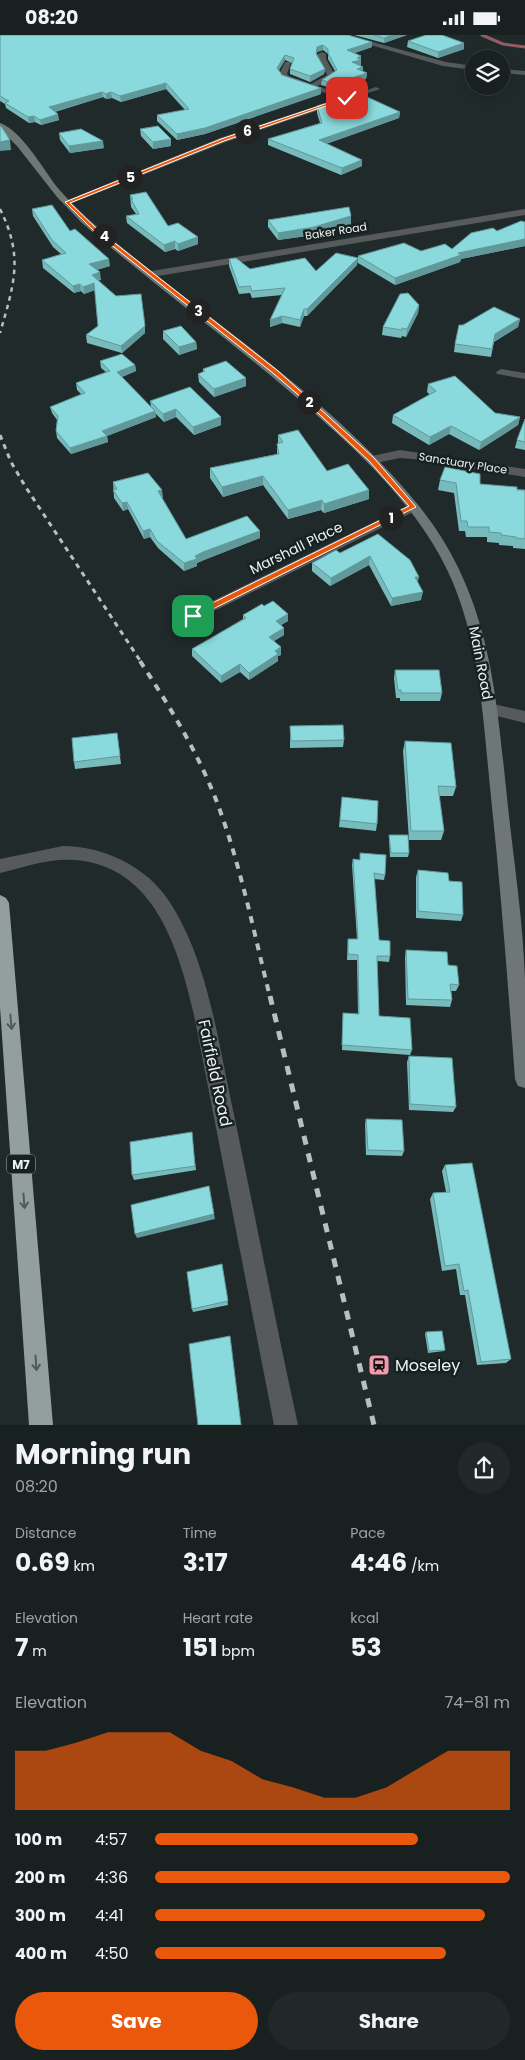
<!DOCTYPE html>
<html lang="en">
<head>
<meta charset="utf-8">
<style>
	:root { --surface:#192020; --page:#222829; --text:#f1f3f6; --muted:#9fa3a5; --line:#373e3e; --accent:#ea580c }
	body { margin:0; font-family:Poppins,sans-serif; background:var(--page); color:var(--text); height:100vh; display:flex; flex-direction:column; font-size:19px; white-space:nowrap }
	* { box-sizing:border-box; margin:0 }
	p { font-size:16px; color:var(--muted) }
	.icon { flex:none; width:28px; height:28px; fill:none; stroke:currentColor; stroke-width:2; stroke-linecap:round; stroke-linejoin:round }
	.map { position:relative; height:1390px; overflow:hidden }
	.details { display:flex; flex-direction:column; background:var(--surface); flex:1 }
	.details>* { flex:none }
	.fabs { position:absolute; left:465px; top:15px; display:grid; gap:10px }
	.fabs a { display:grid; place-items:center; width:45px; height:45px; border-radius:50%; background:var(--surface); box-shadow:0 2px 12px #0003,0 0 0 1px var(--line); font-size:25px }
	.pin { position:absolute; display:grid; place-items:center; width:42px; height:42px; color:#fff; margin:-21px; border-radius:10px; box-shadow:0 2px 8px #0006 }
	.km { position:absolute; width:25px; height:25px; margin:-12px; border-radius:50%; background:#222; color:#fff; font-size:14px; line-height:25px; text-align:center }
	.round { display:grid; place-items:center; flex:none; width:52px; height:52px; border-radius:26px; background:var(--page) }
	.head { display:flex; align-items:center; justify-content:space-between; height:85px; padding:0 15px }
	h1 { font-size:28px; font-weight:700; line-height:38px }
	.stats { display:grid; grid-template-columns:repeat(3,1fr); gap:8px; height:85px; padding:5px 15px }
	.stats div { display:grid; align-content:center }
	.stats b { font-size:25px; font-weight:700 }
	.stats small { font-size:14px; font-weight:400 }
	.stats p { font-size:14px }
	.chart { height:140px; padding:10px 15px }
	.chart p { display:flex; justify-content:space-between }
	.chart svg { width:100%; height:90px; margin-top:5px; fill:var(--accent); opacity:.7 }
	.button { display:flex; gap:10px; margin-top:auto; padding:10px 15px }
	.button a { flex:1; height:58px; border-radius:30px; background:var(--accent); color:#fff; font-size:20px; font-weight:700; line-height:58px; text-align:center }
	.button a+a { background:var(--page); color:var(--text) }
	ul { padding:0 15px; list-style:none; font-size:16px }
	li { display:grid; grid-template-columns:80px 60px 1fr; align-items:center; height:38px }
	li i { height:12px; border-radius:6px; background:var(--accent) }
	.status { display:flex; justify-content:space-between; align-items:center; height:35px; padding:0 25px; background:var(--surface); direction:ltr }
	.status svg { height:14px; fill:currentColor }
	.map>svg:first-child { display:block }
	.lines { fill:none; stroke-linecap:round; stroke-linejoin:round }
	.stream { stroke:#955b67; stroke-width:3 }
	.street { fill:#565a5a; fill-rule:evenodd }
	.secondary { fill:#6f7676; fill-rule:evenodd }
	.highway { fill:#939f9f; fill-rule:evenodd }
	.rail-far3 { stroke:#b9bfc0; stroke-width:2.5; stroke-dasharray:4.5 4.5; stroke-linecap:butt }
	.rail-far2 { stroke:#b9bfc0; stroke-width:3; stroke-dasharray:5 5; stroke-linecap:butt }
	.rail-far1 { stroke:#b9bfc0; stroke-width:4; stroke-dasharray:7 7; stroke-linecap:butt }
	.rail { stroke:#b9bfc0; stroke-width:5; stroke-dasharray:9 9; stroke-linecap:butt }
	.wall { fill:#77bbbd }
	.shaded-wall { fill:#61989a }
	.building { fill:#8ad9dc; stroke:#61989a }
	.oneway { stroke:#4f5a5a }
	.route { fill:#ea580c; stroke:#fff }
	.labels { text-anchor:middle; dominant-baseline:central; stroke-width:5; stroke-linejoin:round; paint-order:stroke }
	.far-street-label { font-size:11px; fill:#ecf2f2; stroke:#182121 }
	.shield { fill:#182121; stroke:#acb3b3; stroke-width:1 }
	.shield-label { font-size:12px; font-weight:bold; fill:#ecf2f2 }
	.street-label { font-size:14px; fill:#ecf2f2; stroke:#182121 }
	.near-street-label { font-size:16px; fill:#ecf2f2; stroke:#182121 }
	.near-poi-label { font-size:16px; fill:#ecf2f2; stroke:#182121; text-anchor:start }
</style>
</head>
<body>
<div class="status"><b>08:20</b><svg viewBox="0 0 49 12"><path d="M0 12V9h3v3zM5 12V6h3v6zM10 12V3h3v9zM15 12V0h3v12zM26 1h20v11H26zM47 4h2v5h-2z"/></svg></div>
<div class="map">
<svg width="525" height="1390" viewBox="0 0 525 1390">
	<rect width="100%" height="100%" fill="#212a2b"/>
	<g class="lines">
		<path class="stream" d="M482 0 503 9 525 12"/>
		<path class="street" d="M336 0H347L446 27 474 31V35L443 31Z
			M322 17 326 19V24L335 40 329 46 317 51 348 61 376 52 380 54 226 107 70 169 63 167 220 103 341 63 283 45 279 39 285 27H291L287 39 289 41 311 49 327 40 318 24V19Z
			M501 34 525 36V40L501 38Z
			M525 174V180L152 242 147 239 152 236Z
			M501 334 525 338V344L497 339 496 337Z
			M400 415 525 434V442L413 424 400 423 371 429 365 425 367 422Z
			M413 468 419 472 417 475 198 584H188L186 581 188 578Z
			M489 668 525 676V688L484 678 482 674 484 670Z
			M63 811C104 811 147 832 169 866 208 925 218 1007 233 1075 255 1180 275 1285 298 1390H274L194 980C179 915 155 831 75 825 50 823 24 832 0 838V824Z"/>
		<path class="secondary" d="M0 88C22 96 43 134 57 152 66 163 77 173 87 183 197 279 326 356 419 471 492 562 496 661 508 772 514 828 523 886 525 944 525 980 525 1017 525 1053L518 1051 515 1044C508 950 501 856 491 762 482 676 480 584 433 509 406 465 369 427 331 393 252 320 162 258 81 187L57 162 17 111 0 94Z"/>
		<path class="highway" d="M0 860 6 863 9 868 53 1390H29L0 972Z"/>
		<path class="rail-far3" d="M0 174C24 222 14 249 0 298"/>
		<path class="rail-far2" d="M0 400 11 427 25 451 141 627"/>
		<path class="rail-far1" d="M140 626C170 672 199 719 218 770 241 832 254 898 270 962"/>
		<path class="rail" d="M270 961 374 1390"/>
	</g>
	<path class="wall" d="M0 0H348L372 12 354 18 361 21V30L360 31 363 36 367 38 366 44 334 54 321 50 322 45 335 36 328 24V19L323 15 317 17V19L325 34 324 39 310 47 290 39V34L292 28 285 25 279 35 282 40 321 59 205 99 177 105 157 86V80L185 75 166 54 121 67 112 63 106 64 103 62 55 77 59 85 41 90 35 87 29 88 6 73 5 69 0 66Z
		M354 0H407L384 8Z
		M408 6 464 14 438 23 407 12Z
		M317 71 400 77 399 83 326 109 362 131 341 140 268 110V104L320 88 317 78Z
		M140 94 171 104V111L153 114 141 101Z
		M59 98 104 113 70 118 60 105Z
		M130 160 168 191 198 209 178 216 175 214 165 217 127 188 126 181 136 179 131 172Z
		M32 174 70 196 110 231 96 235 101 245H98L145 298 122 318 87 308 86 300 98 291 95 255 84 259 81 256 74 258 43 233 42 225 61 219 53 212 33 181Z
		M351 181V189L314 200 278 205 268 192V185Z
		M525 187V211L461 224 460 227 395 250 358 228V221L452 214 497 196Z
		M358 223 357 230 307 281H304L300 292 282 288 270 292 282 260 252 263 250 258 239 259 229 231V224L250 234 316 236Z
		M419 270 418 278 406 302 402 301 401 303 382 300 383 292Z
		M520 284 518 292 494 307 491 322 454 317 455 309 463 290Z
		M163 296 196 307 197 314 179 320 163 304Z
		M100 326 135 330 136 336 122 342 151 372 150 366 221 382V390L194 400 176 382 164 387 155 378 156 382 107 401 108 407 71 419 57 403 56 396 57 385 52 378 50 372 81 359 77 355 76 348 106 337 101 333Z
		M203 334 246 343V351L214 362 199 347 198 339 203 337Z
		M428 349 495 378 520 382 518 390 479 415 449 399 429 410 392 388 393 380 430 360 427 357Z
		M525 384V415L515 413 517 405Z
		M278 400 327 436 369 464 324 478 321 475 288 484 263 450 223 462 210 443V433L277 419V409L278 408Z
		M440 445 480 449 525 455V514L513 513V511L499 510V508L487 507V502H466L465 496H459L454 458 438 455Z
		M113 447 163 462 162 463 186 504 260 503 204 525 197 528V531L184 536 158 513 150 502 144 504 128 474 123 476 114 463Z
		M378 499 418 548 421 565 391 571 369 530 330 551 312 536V528L340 518Z
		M264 571 288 579V586L281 590 284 593V600L274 606 281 620 278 621V626L249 645 240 637 221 648 192 621V614L243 584V580Z
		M395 635 442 658 440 666H400V663H396L394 643Z
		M290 691 344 705 343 712 290 713Z
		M117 698 121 729 75 734 74 727Z
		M405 706 456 752 453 761H439L444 796 441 805H409L403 716Z
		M342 762 377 789 376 796 339 792Z
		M389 800 409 818 408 822H390L389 804Z
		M353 824 385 840 384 845 374 844 379 905 390 921 389 927 377 926 379 981 412 1015 410 1020 342 1015 343 978 358 979 357 925H347L348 904H357L352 830Z
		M418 835 449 846 463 880 461 886 416 883V842Z
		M406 915 448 930 459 950 456 956H451L452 965 450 972 406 970 405 922Z
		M409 1021 456 1072 453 1077 409 1075 407 1027Z
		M366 1084 404 1116 402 1121 366 1120 365 1089Z
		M192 1103 196 1135 134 1145 132 1140Z
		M445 1130 511 1324 506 1328 477 1330 465 1260H460L456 1234 442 1236 430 1164 433 1158 446 1157 442 1136Z
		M222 1229 228 1270 193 1277 192 1274Z
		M426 1297 445 1315 444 1316 428 1318 425 1299Z"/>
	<path class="shaded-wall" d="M392 0H407L384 8V3Z
		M372 7V12L347 21V15Z
		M464 8V14L438 23V17Z
		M323 10V15L317 17 316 24 317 12Z
		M285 20V25L277 38V33Z
		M361 21V30L352 33V27L357 23Z
		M363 32V37L357 34Z
		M325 34 324 39 310 47V41Z
		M367 38 366 44 334 54V49Z
		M166 48V54L121 67 120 61Z
		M321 53V59L205 99 177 105V99Z
		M102 57 103 62 50 78 49 72Z
		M111 57 112 63 106 64V59Z
		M400 77 399 83 318 112 319 105Z
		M58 79 59 85 41 90 40 85Z
		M34 81 35 87 29 88 28 82Z
		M171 104V111L153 114V107Z
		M10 105 11 115 0 116V107Z
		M103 106 104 113 70 118 69 111Z
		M362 125V131L341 140 342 133Z
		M351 181V189L314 200 278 205V198Z
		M198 202V209L178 216V209Z
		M525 204V211L461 224 460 227 395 250V243L458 218Z
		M175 206V214L165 217 164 210Z
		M358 223 357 230 307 281V274Z
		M109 224 110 231 90 237 89 229Z
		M100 237 101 245 93 247 92 240Z
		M94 248 95 255 84 259 83 252Z
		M80 249 81 256 74 258 73 251Z
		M419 270 418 278 406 302 407 294Z
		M304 274V281L300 292V285Z
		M282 281V288L270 292V285Z
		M520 284 518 292 493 307 495 299Z
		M145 291V298L122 318 121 311Z
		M196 307 197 314 179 320V312Z
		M135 330 136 336 118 343 117 337Z
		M246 343V351L214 362V354Z
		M176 374V382L164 387 163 379Z
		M155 376 156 382 107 401 108 407 71 419 70 413 102 396Z
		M221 382V390L194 400 193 392Z
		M520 382 518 390 479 415 481 407Z
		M451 391 449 399 429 410 430 402Z
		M263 441V450L223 462 222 452Z
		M162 455 163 462 159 463 158 456Z
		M369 455V464L324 478V469Z
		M322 465 321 475 288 484V475Z
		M127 467 128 474 123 476 122 468Z
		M150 494V502L144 504 143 496Z
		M260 496V503L204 525 197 528V531L184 536V528L195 521 203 517Z
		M370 521 369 530 330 551 331 543Z
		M415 542H419L417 550Z
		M423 557 421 565 391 571 392 563Z
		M288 579V586L276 593V586Z
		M284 593V600L269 609V602Z
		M281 612V620L278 621V626L249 645V638L275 616Z
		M240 629V637L221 648V641Z
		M214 1179 215 1184 137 1203 135 1199Z"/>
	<path class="building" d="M0 0H348L372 7 347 15 361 21 357 23 361 25 352 27 363 32 357 34 367 38 334 49 322 45 337 35 328 18V14L323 10 317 12 316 19 325 34 310 41 290 34 294 23 285 20 277 33 282 40 321 53 205 93 177 99 157 80 189 74 166 48 120 61 111 57 106 59 102 57 49 72 58 79 40 85 34 81 28 82 5 68 9 66 0 61Z
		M374 0H392L384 3Z
		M426 0H442L464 8 438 17 408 6Z
		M348 61H365L400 77 319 105 362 125 342 133 268 104 322 88 317 71Z
		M0 91H1L10 105 0 107Z
		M158 91 171 104 153 107 140 94Z
		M81 94 103 106 69 111 59 98Z
		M146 157 168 191 178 188 198 202 178 209 175 206 164 210 126 181 139 179 131 164H133L130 160Z
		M52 170 70 196 75 194 109 224 89 229 100 237 92 240 116 261 141 259 145 291 121 311 86 300 98 291 94 248 83 252 80 249 73 251 42 225 66 218 52 205 32 174Z
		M349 172 351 181 314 192 278 198 268 185Z
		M521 186 525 187V204L458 218 461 220 395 243 358 221 404 208 421 216 445 209 452 214 471 198 493 193 497 196Z
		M336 218 358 223 307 274H304L300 285 282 281 270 285 285 253 252 256 250 251 239 252 229 224 236 223 250 234 305 223 316 236Z
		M408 258 419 270 407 294 402 293V295L383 292 400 259Z
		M494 272 520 284 495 299 492 314 455 309 459 290H463Z
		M181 291 196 307 179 312 163 296Z
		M122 319 135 330 117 337 155 376 102 396 107 401 70 413 56 396 58 381 50 372 85 358 76 348 110 336 100 326Z
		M226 326 246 343 214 354 198 339 205 336 203 334Z
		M455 341 495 378 520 382 481 407 451 391 430 402 393 380 436 356 428 349Z
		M190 352 221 382 193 392 176 374 163 379 150 366Z
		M525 384V407L517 405Z
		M298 395 327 436 348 429 369 455 324 469 322 465 288 475 263 441 222 452 210 433 279 419 277 409 283 407 278 400Z
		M445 432 480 439V449L517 452V455H525V504L516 503V502L501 500V498L489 497V492H468L467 486H461L456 448 440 445Z
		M148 438 162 455 158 456 186 504 247 481 260 496 203 517 195 521 197 524 184 528 157 506 150 494 143 496 127 467 122 468 113 455 117 454 113 447Z
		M378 499 410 525 419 542H415L423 557 392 563 370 521 331 543 312 528 336 515 340 518Z
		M273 566 288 579 276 586 284 593 269 602 281 612 275 616 278 619 249 638 240 629 221 641 192 614 246 583 243 580 262 569 264 571Z
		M395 635H439L442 658H401V655H398Z
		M343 690 344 705 291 706 290 691Z
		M117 698 120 721 74 727 72 703Z
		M405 706 451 708 456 752 438 751 444 796H411Z
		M342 762 378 766 377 789 340 785Z
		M389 800H408L409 818H391Z
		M360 818 386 820 385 840 374 838 379 905 390 906V921H377L379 981 410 983 412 1015 342 1010 343 978 359 979 358 920 348 919V904H358L353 824 360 825Z
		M418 835 448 838 449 846 462 847 463 880 418 876Z
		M406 915 447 917 448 930 457 931 459 950 450 949 452 965 408 964Z
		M409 1021 452 1023 456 1072 410 1069Z
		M366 1084 402 1085 404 1116 368 1115Z
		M192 1097 195 1131 132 1140 130 1107Z
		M472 1128 511 1324 481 1327 468 1255 464 1256 459 1229 445 1231 433 1158 450 1157 445 1130Z
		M209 1151 214 1179 135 1199 131 1170Z
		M222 1229 228 1266 192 1274 187 1237Z
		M442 1296 445 1315 429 1316 426 1297Z
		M230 1301 241 1390H198L189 1309Z"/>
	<defs><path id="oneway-shaft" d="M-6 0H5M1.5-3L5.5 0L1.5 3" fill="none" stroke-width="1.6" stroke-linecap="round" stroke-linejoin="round" transform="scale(1.25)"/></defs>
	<g class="oneway">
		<use href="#oneway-shaft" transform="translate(11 987) rotate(85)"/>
		<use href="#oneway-shaft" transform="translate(24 1166) rotate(86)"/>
		<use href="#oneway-shaft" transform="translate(36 1328) rotate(86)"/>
	</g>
	<path class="route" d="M346 62 349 63 224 106 70 168 98 195 278 336 307 362 374 423 416 472 195 583H190V579L409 471 369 426 303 364 274 339 95 197 65 167 221 104Z"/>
	<defs>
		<g id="station-square" transform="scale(1.125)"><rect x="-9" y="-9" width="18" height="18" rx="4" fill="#f39aac" stroke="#182121"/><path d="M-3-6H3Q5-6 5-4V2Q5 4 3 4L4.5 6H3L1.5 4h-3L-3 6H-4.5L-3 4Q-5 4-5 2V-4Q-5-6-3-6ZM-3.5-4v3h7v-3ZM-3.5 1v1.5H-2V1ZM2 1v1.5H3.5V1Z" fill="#111"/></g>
	</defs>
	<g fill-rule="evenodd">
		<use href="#station-square" x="379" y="1330"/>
	</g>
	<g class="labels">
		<g class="far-street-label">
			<text transform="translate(336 196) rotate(-9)">Baker Road</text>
			<text transform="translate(463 428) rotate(9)">Sanctuary Place</text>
		</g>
		<rect class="shield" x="7" y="1119.5" width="28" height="19" rx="4"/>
		<g class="shield-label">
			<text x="21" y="1129">M7</text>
		</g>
		<g class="street-label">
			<text transform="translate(296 513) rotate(-26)">Marshall Place</text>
			<text transform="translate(481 628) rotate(79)">Main Road</text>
		</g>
		<g class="near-street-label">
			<text transform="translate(215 1038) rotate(78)">Fairfield Road</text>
		</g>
		<g class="near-poi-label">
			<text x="395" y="1330">Moseley</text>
		</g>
	</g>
</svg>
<div class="fabs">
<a><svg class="icon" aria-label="layers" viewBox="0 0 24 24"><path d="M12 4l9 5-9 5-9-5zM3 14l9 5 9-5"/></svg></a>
</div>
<div class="pin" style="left:193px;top:581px;background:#1e9e55"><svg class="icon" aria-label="arrive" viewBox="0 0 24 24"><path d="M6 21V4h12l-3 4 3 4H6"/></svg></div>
<div class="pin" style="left:347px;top:63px;background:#d93025"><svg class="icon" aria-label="check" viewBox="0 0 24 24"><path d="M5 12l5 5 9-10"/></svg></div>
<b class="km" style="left:391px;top:483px">1</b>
<b class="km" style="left:309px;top:367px">2</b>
<b class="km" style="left:198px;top:276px">3</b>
<b class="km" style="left:104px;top:201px">4</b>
<b class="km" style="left:130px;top:142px">5</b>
<b class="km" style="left:247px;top:96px">6</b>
</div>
<section class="details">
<div class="head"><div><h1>Morning run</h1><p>08:20</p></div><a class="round"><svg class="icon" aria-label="share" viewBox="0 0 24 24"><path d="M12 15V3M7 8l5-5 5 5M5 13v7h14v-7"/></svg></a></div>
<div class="stats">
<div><p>Distance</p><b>0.69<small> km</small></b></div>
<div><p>Time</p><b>3:17</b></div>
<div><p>Pace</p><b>4:46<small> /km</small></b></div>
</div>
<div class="stats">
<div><p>Elevation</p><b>7<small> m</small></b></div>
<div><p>Heart rate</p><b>151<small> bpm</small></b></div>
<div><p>kcal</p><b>53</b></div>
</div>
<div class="chart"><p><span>Elevation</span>74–81 m</p>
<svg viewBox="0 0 160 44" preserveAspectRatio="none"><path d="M0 44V15L10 15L20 11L30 6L40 6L50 6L60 15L70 20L80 29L90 33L100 38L110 38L120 33L130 24L140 15L150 15L160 15V44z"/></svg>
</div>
<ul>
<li><b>100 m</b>4:57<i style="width:74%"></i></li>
<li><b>200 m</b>4:36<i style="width:100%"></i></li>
<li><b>300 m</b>4:41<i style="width:93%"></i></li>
<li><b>400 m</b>4:50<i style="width:82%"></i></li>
</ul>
<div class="button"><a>Save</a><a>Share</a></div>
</section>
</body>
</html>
